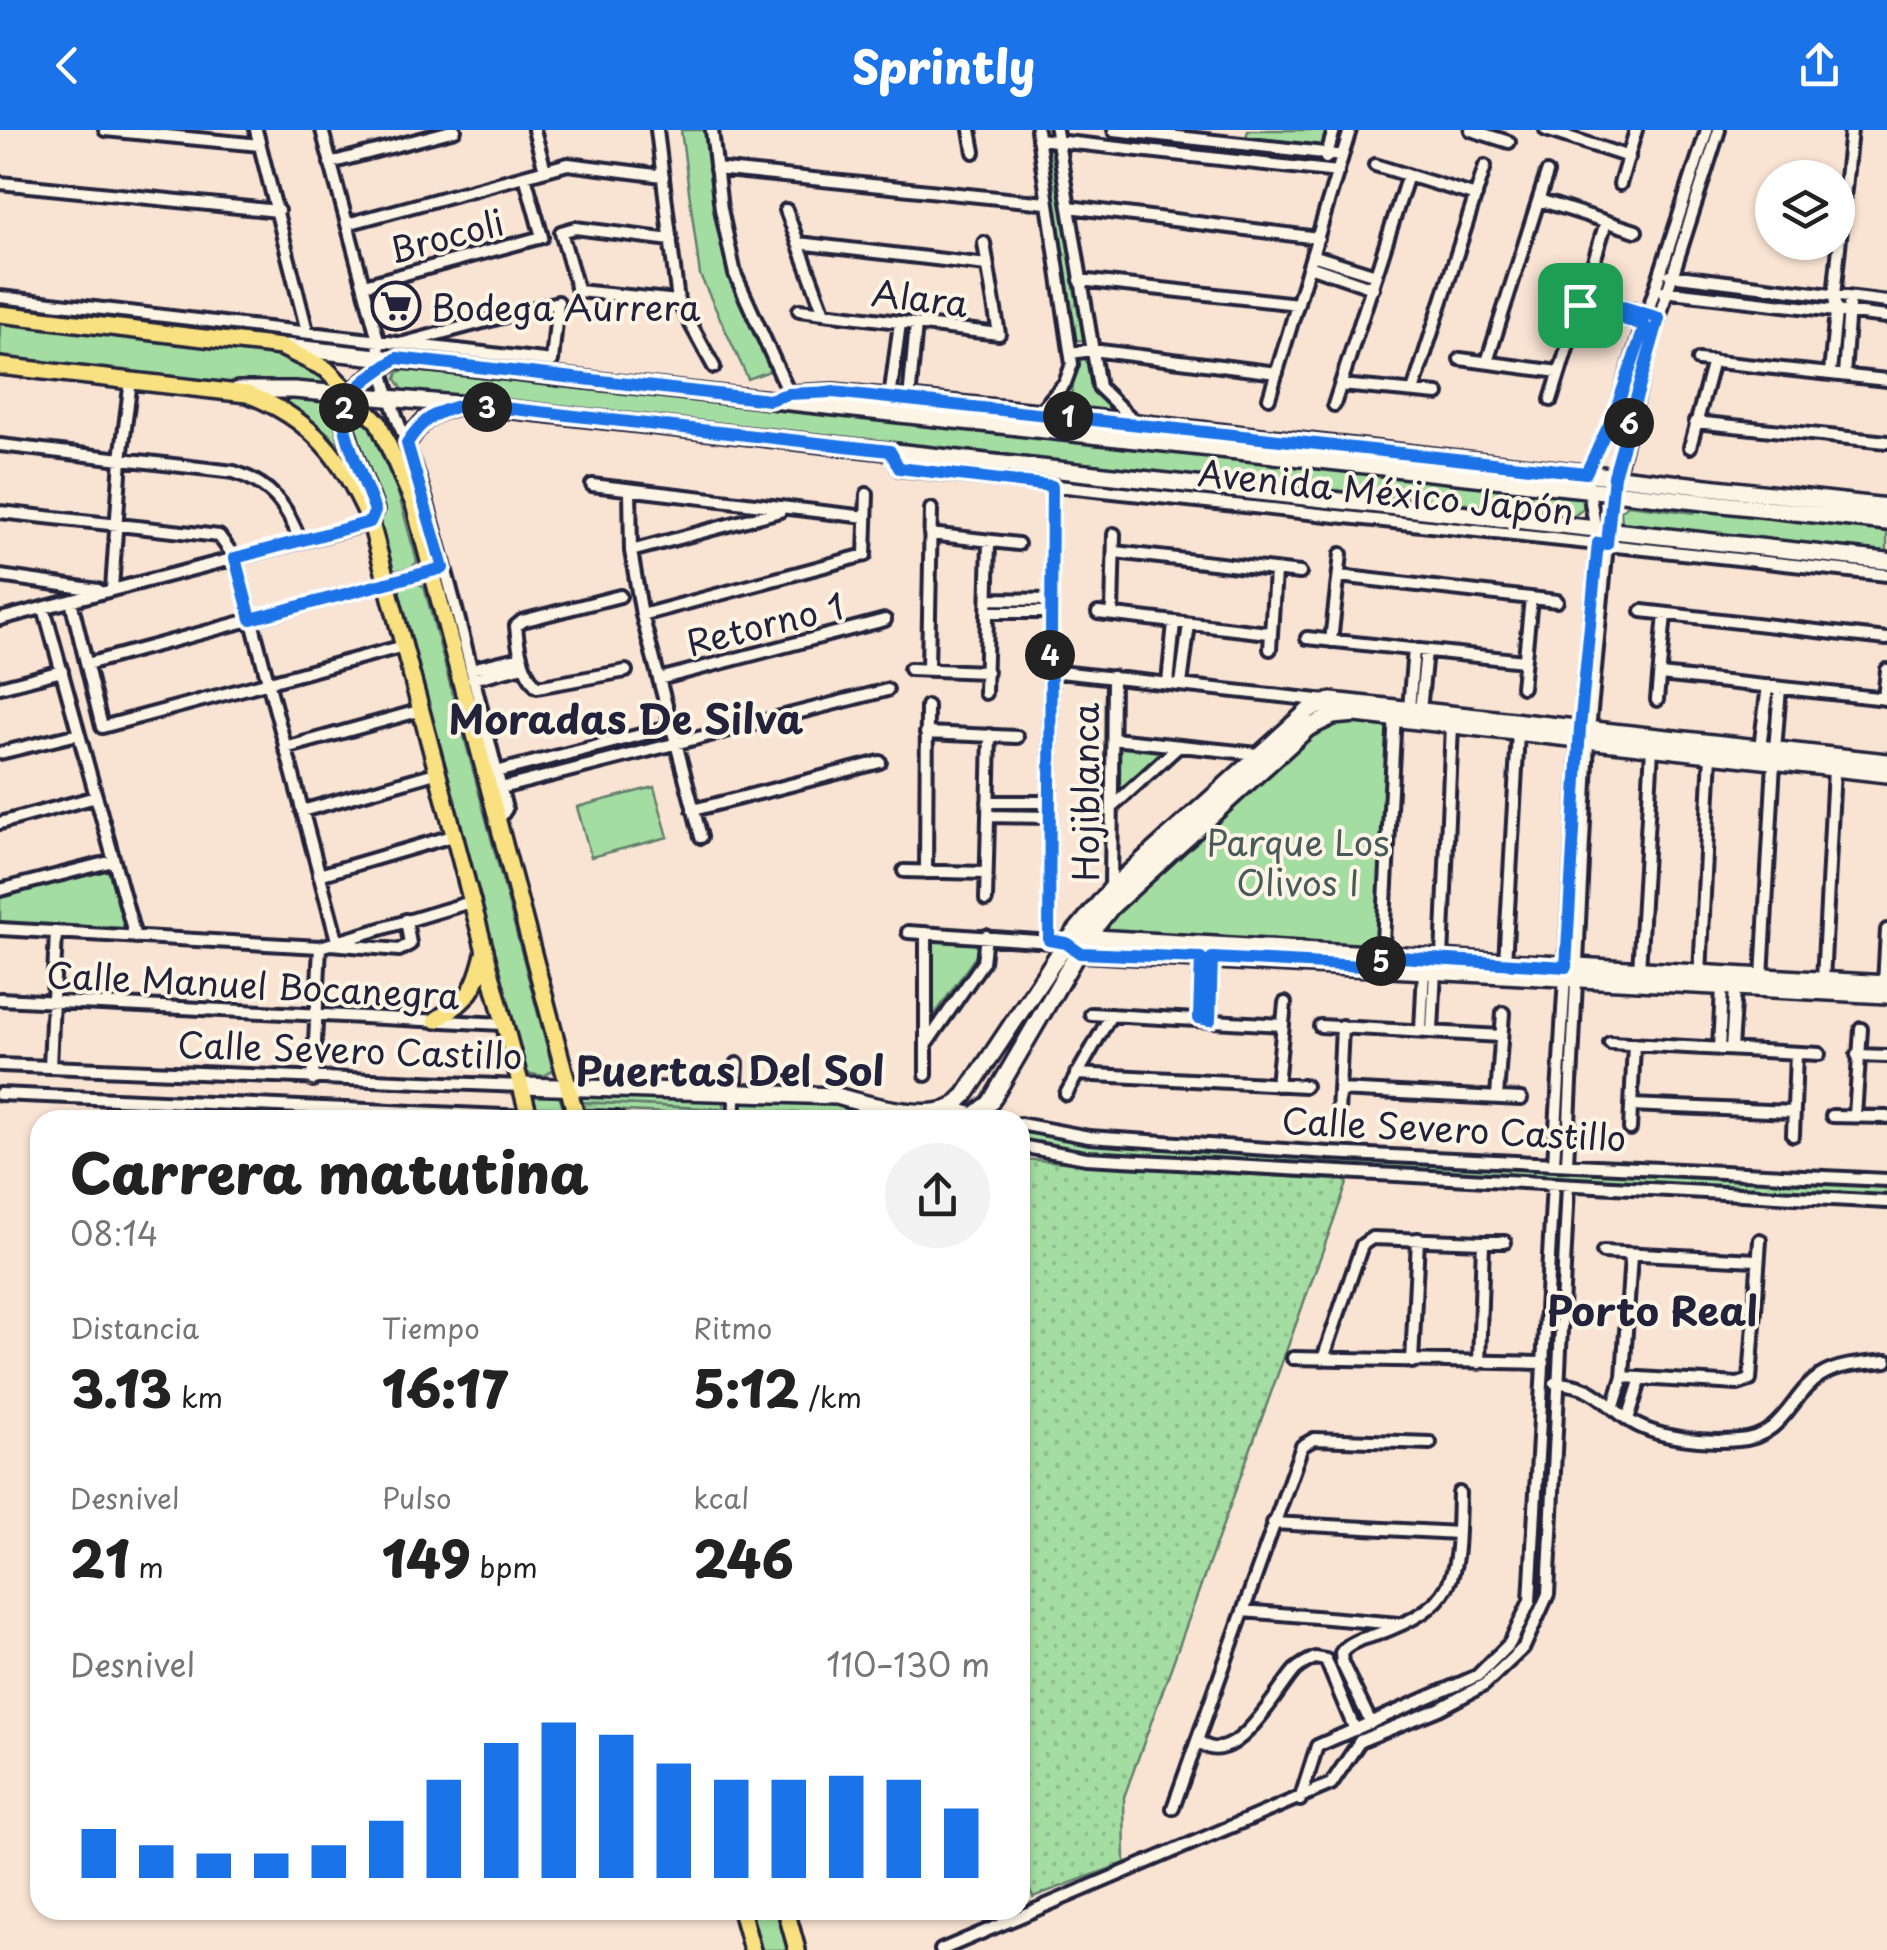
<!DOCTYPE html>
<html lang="es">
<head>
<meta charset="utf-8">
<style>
	:root { --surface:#fff; --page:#f2f2f2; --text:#222; --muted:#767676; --accent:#1a73e8 }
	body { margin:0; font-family:"Playpen Sans",sans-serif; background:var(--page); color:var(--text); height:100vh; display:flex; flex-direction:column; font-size:38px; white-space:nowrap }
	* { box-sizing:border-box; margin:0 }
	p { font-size:32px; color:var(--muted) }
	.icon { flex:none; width:55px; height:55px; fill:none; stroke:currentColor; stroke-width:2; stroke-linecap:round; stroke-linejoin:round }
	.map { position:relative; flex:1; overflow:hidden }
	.drawer { position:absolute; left:30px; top:980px; width:1000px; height:810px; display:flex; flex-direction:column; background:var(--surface); border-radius:30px; box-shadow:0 2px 8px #0004 }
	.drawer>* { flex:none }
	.controls { position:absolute; left:1755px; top:30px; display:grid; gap:20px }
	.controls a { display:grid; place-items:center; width:100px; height:100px; border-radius:50%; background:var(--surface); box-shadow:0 2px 8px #0004; font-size:50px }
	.pin { position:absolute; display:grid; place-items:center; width:85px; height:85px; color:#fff; margin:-42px; border-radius:20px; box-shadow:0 5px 15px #0006 }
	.km { position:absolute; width:50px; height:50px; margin:-25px; border-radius:50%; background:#222; color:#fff; font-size:28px; line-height:50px; text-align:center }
	.round { display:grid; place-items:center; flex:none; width:105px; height:105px; border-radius:52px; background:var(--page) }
	.summary { display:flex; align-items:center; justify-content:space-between; height:170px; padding:0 40px }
	h1 { font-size:55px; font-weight:800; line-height:75px }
	.figures { display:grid; grid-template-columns:repeat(3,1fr); gap:15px; height:170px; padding:10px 40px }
	.figures div { display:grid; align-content:center }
	.figures b { font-size:50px; font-weight:800 }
	.figures small { font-size:28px; font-weight:400 }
	.figures p { font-size:28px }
	.chart { height:280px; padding:20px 40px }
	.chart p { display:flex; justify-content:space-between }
	.chart svg { width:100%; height:180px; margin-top:10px; stroke:var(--accent); stroke-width:6 }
	header { display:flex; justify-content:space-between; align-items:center; height:130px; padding:0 40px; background:var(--accent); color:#fff; font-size:45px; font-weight:800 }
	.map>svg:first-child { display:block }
	.grass { fill:url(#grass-dots); stroke:#63806e; stroke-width:2.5 }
	.wetland { fill:url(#wetland-marsh); stroke:#63806e; stroke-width:2.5 }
	.green { fill:#a4dda2; stroke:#63806e; stroke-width:2.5 }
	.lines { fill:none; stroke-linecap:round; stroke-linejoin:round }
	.street-casing { stroke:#22223b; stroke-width:18 }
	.secondary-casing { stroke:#22223b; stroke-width:22 }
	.primary-casing { stroke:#22223b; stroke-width:22 }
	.street { stroke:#fcf5e5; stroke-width:10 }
	.secondary { stroke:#fcf5e5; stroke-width:15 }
	.primary { stroke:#f9e181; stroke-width:15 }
	.route-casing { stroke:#fff; stroke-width:20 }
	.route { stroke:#1a73e8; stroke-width:12 }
	.labels { text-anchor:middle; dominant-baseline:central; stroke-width:8; stroke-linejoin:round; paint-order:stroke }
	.street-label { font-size:35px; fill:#22223b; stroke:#fcf5e5 }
	.poi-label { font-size:35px; fill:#22223b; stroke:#fcf5e5; text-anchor:start }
	.park-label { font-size:35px; fill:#495a5a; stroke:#fcf5e5 }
	.quarter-label { font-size:40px; font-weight:bold; fill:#22223b; stroke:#fcf5e5 }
</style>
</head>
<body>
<header><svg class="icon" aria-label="back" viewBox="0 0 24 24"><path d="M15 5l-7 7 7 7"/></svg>Sprintly<svg class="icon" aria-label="share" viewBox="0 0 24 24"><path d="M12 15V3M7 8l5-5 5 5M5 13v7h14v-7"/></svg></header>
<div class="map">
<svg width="1887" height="1820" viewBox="0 0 1887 1820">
	<defs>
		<pattern id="grass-dots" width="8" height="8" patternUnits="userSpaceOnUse" patternTransform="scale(2.5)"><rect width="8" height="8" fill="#a4dda2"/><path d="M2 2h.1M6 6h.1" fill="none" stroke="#8dbd8c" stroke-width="1.8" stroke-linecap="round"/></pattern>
		<pattern id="wetland-marsh" width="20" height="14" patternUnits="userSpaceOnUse" patternTransform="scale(2.5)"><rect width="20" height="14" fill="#a4dda2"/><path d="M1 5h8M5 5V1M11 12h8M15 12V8" fill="none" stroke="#8dbd8c"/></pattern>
	</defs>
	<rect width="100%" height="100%" fill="#f9e3d3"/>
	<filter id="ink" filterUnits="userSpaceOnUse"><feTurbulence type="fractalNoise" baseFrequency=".01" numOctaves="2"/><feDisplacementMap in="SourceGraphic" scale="20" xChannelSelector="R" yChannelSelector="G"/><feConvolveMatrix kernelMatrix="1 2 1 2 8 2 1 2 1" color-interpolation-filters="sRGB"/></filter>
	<g filter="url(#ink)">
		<path class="grass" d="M1044 12H1054L1084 210 1074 211Z
			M1020 1029 1348 1051 1124 1667 1125 1733 1033 1767 1020 1737Z"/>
		<path class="wetland" d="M581 972 937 990H814L582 979Z"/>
		<path class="green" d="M681 0H708L728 118 775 239 748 249 700 145Z
			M1248 0H1328L1322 17 1246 8Z
			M0 192 243 220 290 229 318 242 365 286 377 305 394 348 417 432 411 438 393 441C376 412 373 376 360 346 337 297 287 271 239 255L0 229Z
			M1088 225C1091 254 1097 268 1120 287L1054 280C1078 270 1074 249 1072 227Z
			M406 240 1578 366 1584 372 1583 379 1574 386 403 260 396 249 398 242Z
			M1628 375 1694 383 1696 378 1887 399V425L1630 398 1622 392 1621 381Z
			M418 453 424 457 553 940 544 946 525 943 396 466 402 457Z
			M1340 592 1392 595 1379 819 1098 805 1118 780 1320 598Z
			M1117 613 1172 619 1116 668Z
			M654 657 668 707 591 727 577 677Z
			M109 735 129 803 0 795V764Z
			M931 808 978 811V823L931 890Z
			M556 959 563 977 559 981 534 980 532 962Z
			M578 961 724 968V979L581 972Z
			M740 969 835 973 934 985V990L740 980Z
			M1020 997 1095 1011 1887 1051V1067L1091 1024 1020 1010Z
			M750 1780H779L790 1820H760Z"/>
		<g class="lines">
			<g class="street-casing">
				<path id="street" d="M105 0 260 15
					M256 0 307 201
					M322 0 378 210C381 261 407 308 422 357 454 463 479 572 506 679L498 691
					M534 0 545 40
					M657 0 678 171 714 237
					M712 0 721 79 735 144 792 270
					M970 0 974 22
					M1037 0 1072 234 1065 253 1039 282
					M1056 0 1099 257 1135 292
					M1114 0 1342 25
					M1471 0 1509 12
					M1546 0 1629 27
					M1038 9 1338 42
					M1326 28 1334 0
					M330 33 455 0
					M1375 35 1476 66
					M716 39 1046 73
					M0 53 278 81
					M1620 54 1636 0
					M1539 70 1636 101
					M1069 77 1318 108
					M786 80 824 183
					M347 94 568 34 663 46
					M671 110 575 98 561 102 578 161 678 171
					M798 113 987 135
					M1312 125 1376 145
					M1309 136 1373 158
					M1670 145 1887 172
					M1080 150 1298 174
					M364 155 542 107 525 46
					M1663 161 1887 187
					M1583 165 1654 186
					M0 167 552 231 558 172 404 213
					M1580 175 1651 198
					M799 180 999 204 984 113
					M1071 223 1092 220 1277 243
					M1460 229 1559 242
					M1698 230 1887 250
					M1487 232 1547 43
					M1830 243 1836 182 1834 166 1851 0
					M1844 245 1849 176
					M1341 255 1438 264
					M1413 261 1485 36
					M890 268 900 193
					M1269 268 1350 0
					M909 270 916 194
					M1551 270 1606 92
					M1334 275 1408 45
					M1695 292 1887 312
					M0 315 234 342C271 354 287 375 300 411
					M1690 317 1713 231
					M890 321 899 339 1887 445
					M592 355 866 387
					M630 360 631 421 642 485 701 707
					M0 382 219 406 235 428 337 810
					M930 404 1018 414
					M631 421 780 381
					M1115 422 1300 443
					M0 446 98 460
					M1339 446 1557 471
					M112 459 121 329 131 250
					M620 466 522 491 516 496C518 518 522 540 537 557L626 541
					M989 469 1051 470
					M71 471 102 597 404 516
					M44 478 135 807
					M1642 481 1887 509
					M988 482H1050
					M1098 483 1268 503
					M1112 483 1114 404
					M642 485 865 425 867 364
					M0 489 371 393
					M1307 508 1524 531
					M1331 511 1341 424
					M1270 519 1275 442
					M87 534 434 440
					M928 538 931 379
					M471 539 521 527
					M910 539 987 542
					M1050 541 1327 571
					M1660 545 1887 569
					M473 549 523 536
					M659 549 885 490
					M1168 553 1174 493
					M1181 554 1189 494
					M0 557 62 541
					M1522 557 1531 468
					M985 563 989 411
					M1884 569 1887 540
					M1657 570 1665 484
					M1409 579 1414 519
					M1420 580 1426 521
					M926 603 1017 607
					M1113 609 1258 624
					M285 618 422 580
					M1760 618 1768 556
					M1775 620 1780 558
					M0 623 78 604
					M496 642 672 597
					M501 658 887 560
					M988 672H1049
					M1112 677 1179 616
					M693 680 880 632
					M302 681 439 642
					M988 686 1049 687
					M0 693 96 667
					M904 741 985 743
					M926 742 927 576
					M319 745 456 705
					M0 760 113 731
					M1111 761 1113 547
					M986 770 990 605
					M0 799 320 817 474 771
					M908 802 1066 813
					M926 803V945
					M1049 810 1052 355
					M331 814 399 820 410 814 406 790
					M1442 829 1452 595
					M1382 831 1395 583
					M1505 833 1518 603
					M1639 841 1652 618
					M1700 844 1711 624
					M1762 848 1774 632
					M1823 851 1834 639
					M1884 854 1887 800
					M0 869 503 894
					M1091 884 1283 895
					M1199 889 1201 828
					M1210 889 1212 828
					M1320 896 1501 906
					M1421 900 1424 840
					M1432 900 1435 840
					M927 913 983 832 986 806
					M1610 913 1819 924
					M1719 919 1722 857
					M1731 919 1735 858
					M1857 925 1887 926
					M0 935 523 956
					M50 937 56 802
					M1076 944 1305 956
					M313 950 320 817
					M1277 955 1285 873
					M1339 960 1521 969
					M0 964 529 987
					M1066 964 1111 885
					M1497 967 1503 883
					M1631 975 1793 982
					M952 977 995 990
					M1338 984 1342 896
					M1855 985 1861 899
					M1832 986 1887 987
					M734 990 737 934
					M1020 994 1089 1007 1329 1023 1887 1050
					M1630 999 1634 914
					M1793 1005 1796 923
					M1020 1016 1086 1028 1887 1072
					M1554 1033 1579 609 1598 413 1586 343 1615 282 1707 0
					M1567 1033 1588 611 1612 363 1655 200 1719 0
					M1483 1112H1505
					M1603 1122 1756 1130
					M1293 1228 1544 1233
					M1323 1229 1362 1115 1372 1108 1483 1112 1479 1233
					M1412 1232 1418 1109
					M1623 1247 1738 1254 1750 1250 1760 1110
					M1555 1253C1592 1254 1600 1269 1627 1289 1655 1309 1706 1313 1739 1310 1784 1307 1791 1264 1820 1246 1838 1234 1866 1233 1887 1231
					M1614 1276 1623 1247 1631 1125
					M1628 1289 1641 1248
					M1273 1393 1458 1403
					M1243 1481 1399 1494
					M1371 1593 1342 1533 1341 1523C1348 1512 1362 1509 1375 1505 1461 1474 1457 1447 1459 1363
					M1199 1611C1234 1644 1277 1559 1295 1540 1301 1535 1308 1531 1315 1528L1326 1530 1355 1600
					M1300 1670 1317 1616 1477 1546 1510 1513 1530 1471 1553 1054
					M1173 1678 1302 1316 1314 1309 1430 1313
					M941 1820 1331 1654 1360 1611 1439 1579 1484 1555 1524 1517 1548 1464 1568 1056"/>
			</g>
			<g class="secondary-casing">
				<path id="secondary" d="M286 217 1887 392
					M238 260H294L468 275 1887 431
					M792 264 833 262 1039 282 1887 377
					M407 313C419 294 430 282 453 277
					M1078 807 1887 854
					M1073 818 1080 823 1887 865
					M523 956 837 966C864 974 927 991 952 977 957 974 960 969 965 965L1066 813 1111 759 1309 580 1331 571 1887 632
					M529 987 617 990
					M969 990 990 973 1085 810 1111 777 1308 598 1333 586 1356 584 1887 644"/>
			</g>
			<g class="primary-casing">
				<path id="primary" d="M0 184 281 217 326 239 378 292 414 374 577 990
					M0 236 247 264C312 288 344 330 371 393L530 990
					M375 380C368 357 337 294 345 275 352 256 382 239 397 228
					M436 890C471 867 475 861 485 820
					M741 1780 752 1820
					M786 1780 797 1820"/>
			</g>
			<use href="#street" class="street"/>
			<use href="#secondary" class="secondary"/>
			<use href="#primary" class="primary"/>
		</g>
	</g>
	<g class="lines" filter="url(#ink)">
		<g class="route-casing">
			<path id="route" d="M1584 165 1659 188 1614 346 1607 414 1598 413 1580 598 1566 837 1382 826 1381 837 1212 828 1210 890 1199 888 1201 828 1080 823 1066 813 1049 810 1052 356 899 338 890 321 468 274C438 280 423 288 407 313L443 438 251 489 235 428 370 392 375 381C368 359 337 295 344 276 351 257 382 239 397 228L769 270 788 264 833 262 1586 343 1615 282 1645 196 1580 175Z"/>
		</g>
		<use href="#route" class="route"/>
	</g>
	<defs>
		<g id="supermarket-ring" transform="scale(2.5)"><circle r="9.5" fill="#fcf5e5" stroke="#22223b" stroke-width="1.5"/><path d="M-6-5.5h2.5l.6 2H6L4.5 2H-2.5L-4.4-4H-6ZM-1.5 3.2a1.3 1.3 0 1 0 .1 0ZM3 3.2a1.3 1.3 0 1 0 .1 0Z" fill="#22223b"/></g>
	</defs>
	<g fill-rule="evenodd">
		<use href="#supermarket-ring" x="396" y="176"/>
	</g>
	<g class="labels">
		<g class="street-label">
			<text transform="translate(446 105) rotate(-15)">Brocoli</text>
			<text transform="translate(920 167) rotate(7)">Alara</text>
			<text transform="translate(1386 361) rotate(6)">Avenida México Japón</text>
			<text transform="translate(765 493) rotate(-14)">Retorno 1</text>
			<text transform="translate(1084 662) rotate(-90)">Hojiblanca</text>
			<text transform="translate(253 854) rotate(3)">Calle Manuel Bocanegra</text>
			<text transform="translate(350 919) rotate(2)">Calle Severo Castillo</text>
			<text transform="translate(1454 998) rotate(3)">Calle Severo Castillo</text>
		</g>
		<g class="poi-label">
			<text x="431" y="176">Bodega Aurrera</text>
		</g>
		<g class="park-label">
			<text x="1298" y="711">Parque Los<tspan x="1298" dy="40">Olivos I</tspan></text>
		</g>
		<g class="quarter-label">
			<text x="626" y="587">Moradas De Silva</text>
			<text x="730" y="939">Puertas Del Sol</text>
			<text x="1652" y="1179">Porto Real</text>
		</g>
	</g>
</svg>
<div class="controls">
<a><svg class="icon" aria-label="layers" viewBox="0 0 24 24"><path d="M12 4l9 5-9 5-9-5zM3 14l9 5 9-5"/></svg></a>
</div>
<div class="pin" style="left:1580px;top:175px;background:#1e9e55"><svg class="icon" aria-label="arrive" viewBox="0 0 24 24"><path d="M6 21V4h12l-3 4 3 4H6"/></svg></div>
<b class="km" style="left:1068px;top:286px">1</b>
<b class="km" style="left:344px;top:278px">2</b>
<b class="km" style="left:487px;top:277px">3</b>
<b class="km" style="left:1050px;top:525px">4</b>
<b class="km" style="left:1381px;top:831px">5</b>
<b class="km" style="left:1629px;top:293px">6</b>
<section class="drawer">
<div class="summary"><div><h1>Carrera matutina</h1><p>08:14</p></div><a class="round"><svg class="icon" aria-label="share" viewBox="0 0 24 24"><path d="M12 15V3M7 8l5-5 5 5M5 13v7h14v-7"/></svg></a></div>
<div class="figures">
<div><p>Distancia</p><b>3.13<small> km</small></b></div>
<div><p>Tiempo</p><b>16:17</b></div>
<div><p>Ritmo</p><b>5:12<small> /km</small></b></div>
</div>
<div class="figures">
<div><p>Desnivel</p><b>21<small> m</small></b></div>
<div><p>Pulso</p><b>149<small> bpm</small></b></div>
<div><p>kcal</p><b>246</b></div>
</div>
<div class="chart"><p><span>Desnivel</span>110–130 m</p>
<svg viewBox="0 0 160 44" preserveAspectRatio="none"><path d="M5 44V32M15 44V36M25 44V38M35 44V38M45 44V36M55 44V30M65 44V20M75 44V11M85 44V6M95 44V9M105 44V16M115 44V20M125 44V20M135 44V19M145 44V20M155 44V27"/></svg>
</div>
</section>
</div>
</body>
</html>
